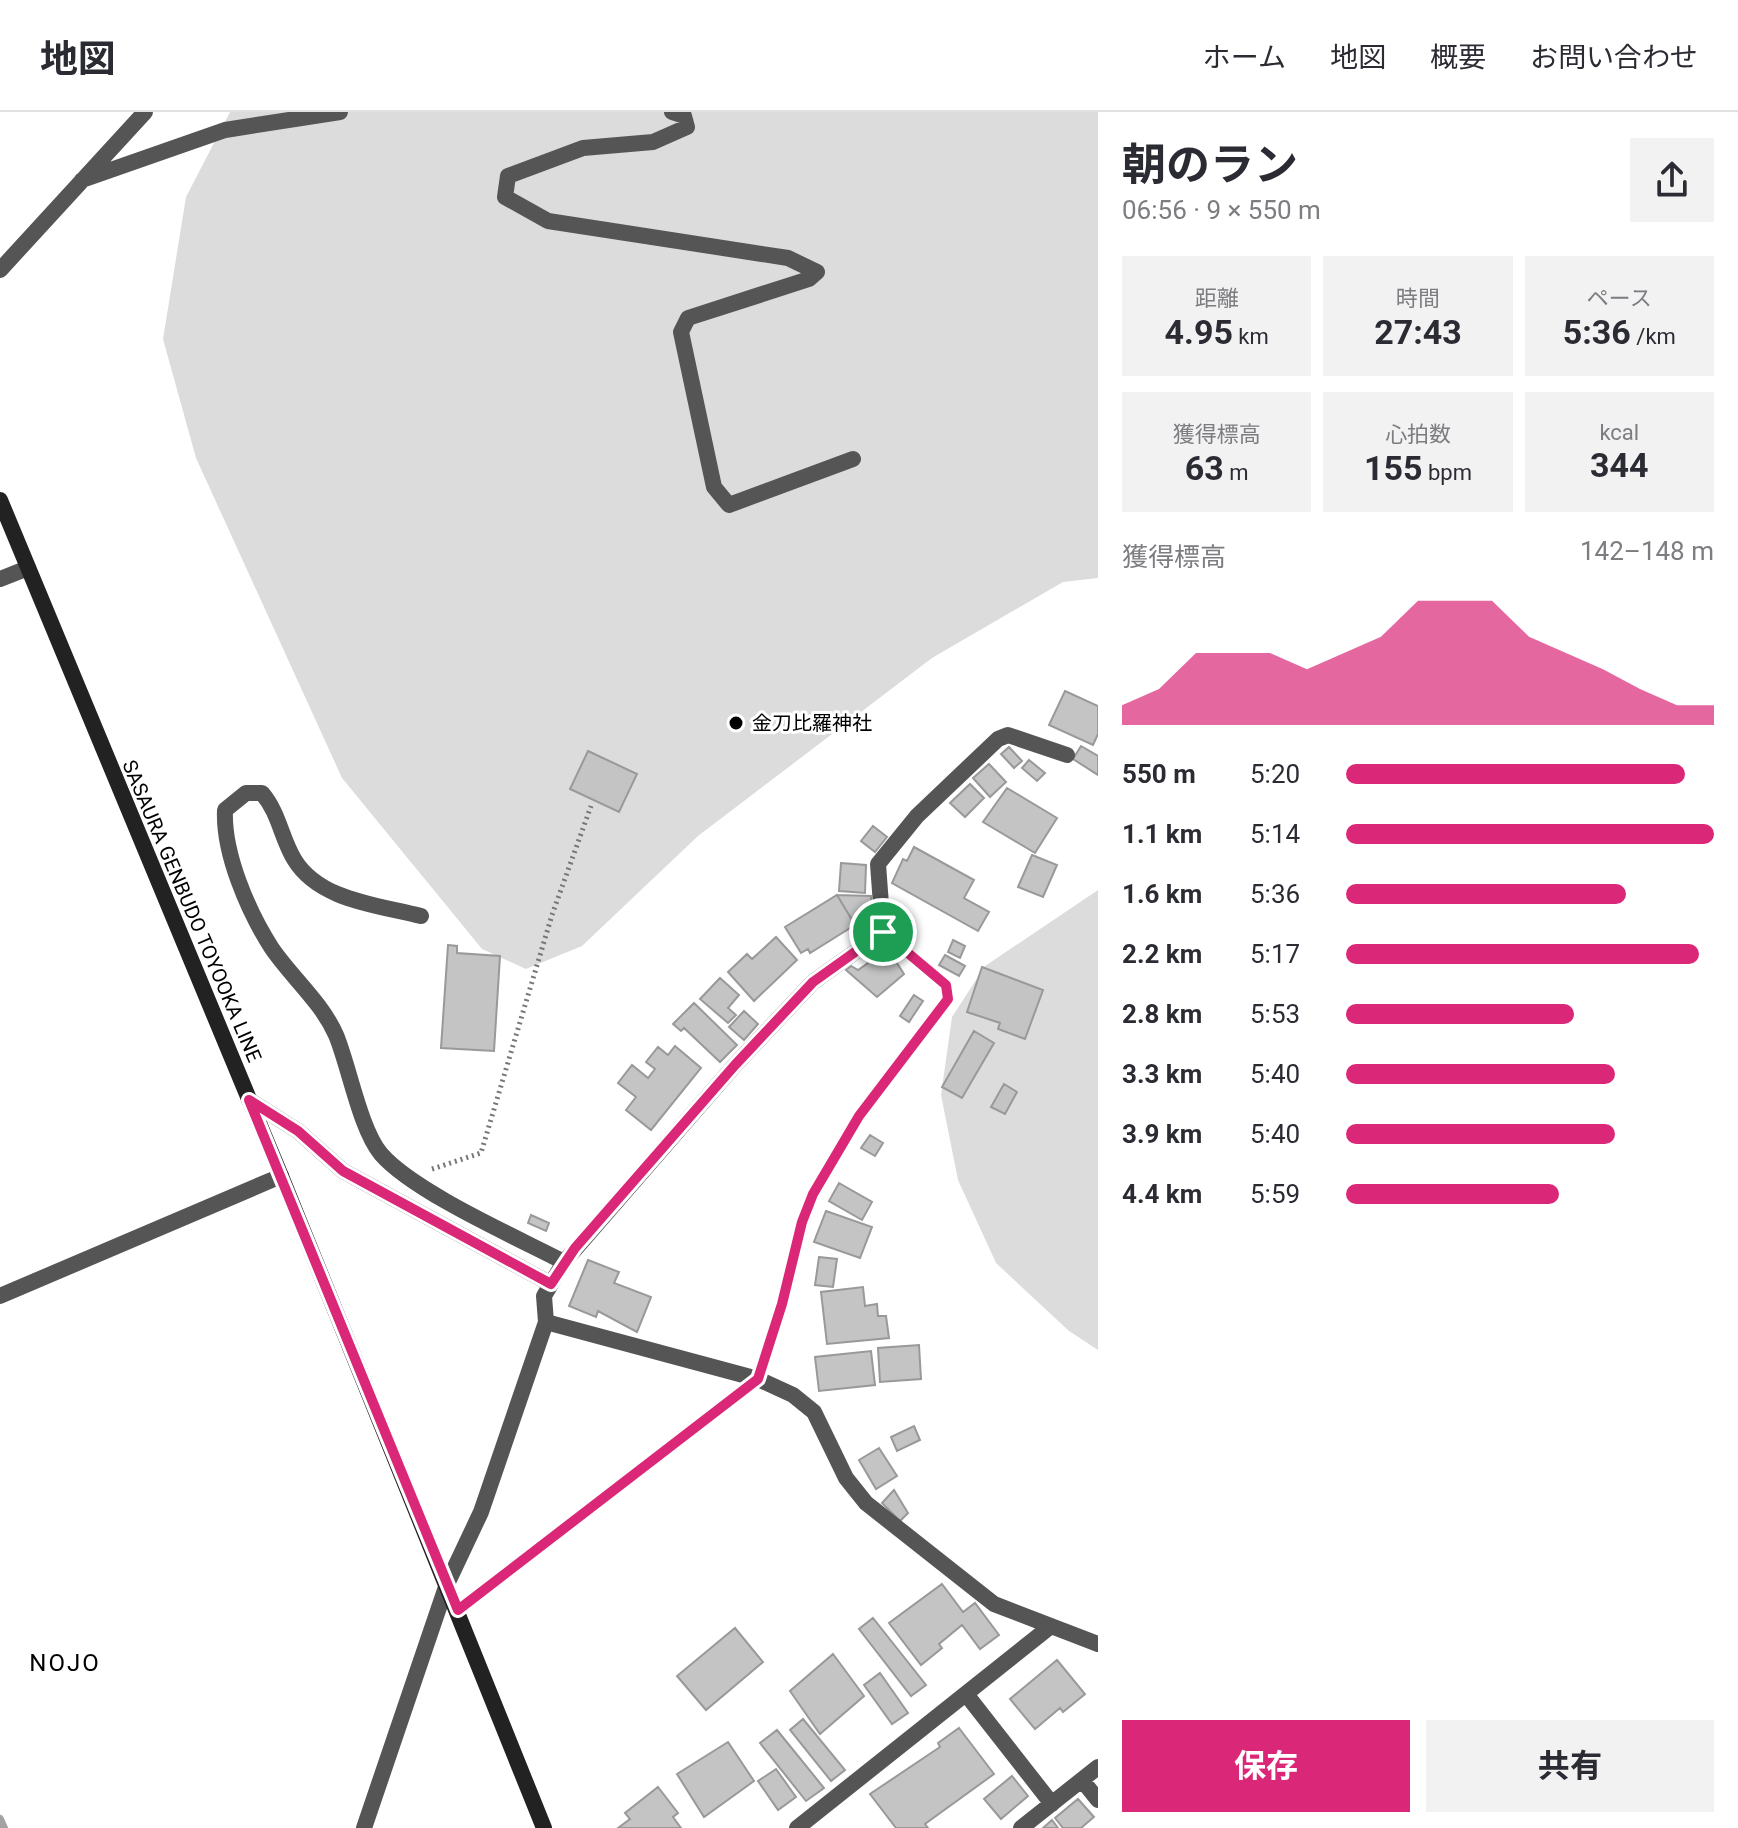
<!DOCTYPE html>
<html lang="ja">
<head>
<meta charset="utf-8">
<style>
	:root { --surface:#fff; --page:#f2f2f3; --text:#2b2b33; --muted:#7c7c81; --line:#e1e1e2; --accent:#db2777 }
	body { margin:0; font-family:Roboto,"Noto Sans JP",sans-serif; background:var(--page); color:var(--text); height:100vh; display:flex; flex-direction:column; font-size:30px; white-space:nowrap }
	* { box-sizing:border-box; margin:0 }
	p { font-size:26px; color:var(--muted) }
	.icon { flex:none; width:44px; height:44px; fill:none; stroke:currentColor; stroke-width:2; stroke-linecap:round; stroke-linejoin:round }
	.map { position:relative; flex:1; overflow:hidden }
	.details { display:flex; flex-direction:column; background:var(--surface); width:640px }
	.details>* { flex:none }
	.pin { position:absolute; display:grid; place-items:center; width:68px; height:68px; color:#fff; margin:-34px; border:4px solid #fff; border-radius:50%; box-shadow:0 2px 8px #0007 }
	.round { display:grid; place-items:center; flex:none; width:84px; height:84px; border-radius:0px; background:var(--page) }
	.headline { display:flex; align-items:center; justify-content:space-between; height:136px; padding:0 24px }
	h1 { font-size:44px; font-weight:700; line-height:60px }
	.metrics { display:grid; grid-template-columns:repeat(3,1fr); gap:12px; height:136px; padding:8px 24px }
	.metrics div { display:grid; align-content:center; border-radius:0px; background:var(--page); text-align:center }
	.metrics b { font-size:34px; font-weight:700 }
	.metrics small { font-size:22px; font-weight:400 }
	.metrics p { font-size:22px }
	.chart { height:224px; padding:16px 24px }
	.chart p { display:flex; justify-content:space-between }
	.chart svg { width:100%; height:144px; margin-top:8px; fill:var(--accent); opacity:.7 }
	.action { display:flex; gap:16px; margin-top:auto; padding:16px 24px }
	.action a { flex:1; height:92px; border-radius:0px; background:var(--accent); color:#fff; font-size:32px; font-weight:700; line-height:92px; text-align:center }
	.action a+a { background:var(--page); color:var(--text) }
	ul { padding:0 24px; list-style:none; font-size:26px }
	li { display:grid; grid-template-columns:128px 96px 1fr; align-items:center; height:60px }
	li i { height:20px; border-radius:10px; background:var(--accent) }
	header { display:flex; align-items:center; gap:48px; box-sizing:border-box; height:112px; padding:0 40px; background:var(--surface); border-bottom:2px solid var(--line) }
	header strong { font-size:38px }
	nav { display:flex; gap:44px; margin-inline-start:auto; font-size:28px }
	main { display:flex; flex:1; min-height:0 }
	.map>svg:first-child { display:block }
	.green { fill:#dcdcdc }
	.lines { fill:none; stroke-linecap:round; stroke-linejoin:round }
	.stream { stroke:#a3a3a3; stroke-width:8 }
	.building { fill:#c4c4c4; stroke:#999; stroke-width:2 }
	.path { stroke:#777; stroke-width:5; stroke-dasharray:2 4; stroke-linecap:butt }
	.minor { stroke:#555; stroke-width:16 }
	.secondary { stroke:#222; stroke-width:16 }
	.route-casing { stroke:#fff; stroke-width:16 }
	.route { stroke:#db2777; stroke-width:10 }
	.poi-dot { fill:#000; stroke:#fff; stroke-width:3 }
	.labels { text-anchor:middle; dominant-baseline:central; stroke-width:6; stroke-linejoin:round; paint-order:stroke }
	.poi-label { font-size:20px; fill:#000; stroke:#fff; text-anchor:start }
	.street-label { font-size:20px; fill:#000; stroke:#fff }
	.quarter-label { font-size:24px; letter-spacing:2px; fill:#000; stroke:#fff }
</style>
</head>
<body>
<header>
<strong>地図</strong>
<nav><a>ホーム</a><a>地図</a><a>概要</a><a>お問い合わせ</a></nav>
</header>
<main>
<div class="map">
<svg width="1098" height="1716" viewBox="0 0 1098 1716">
	<rect width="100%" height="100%" fill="#fff"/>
	<path class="green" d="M230 0H1098V466L1063 470 932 546 698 724 582 834 526 857 482 837 342 666 196 346 163 227 186 85Z
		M1098 778V1238L1069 1219 996 1151 958 1068 941 983 952 905 985 854Z"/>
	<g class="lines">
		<path class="stream" d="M0 1707 4 1716"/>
	</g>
	<path class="building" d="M1065 579 1098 594V622L1093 633 1049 613Z
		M1081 634 1098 644V663L1073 647Z
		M1009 635 1022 649 1014 656 1001 642Z
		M588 639 637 662 619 700 570 677Z
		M1029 648 1045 661 1037 669 1022 656Z
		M989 652 1006 670 990 685 973 666Z
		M970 672 984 686 965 705 950 691Z
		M1007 676 1057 706 1035 741 983 710Z
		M873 714 887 725 875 740 861 729Z
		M914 735 974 768 964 786 989 800 978 819 892 771 903 747 907 749Z
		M1032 743 1057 753 1043 785 1018 775Z
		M841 751 866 753 865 781 839 779Z
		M837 783 871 784V806L855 813Z
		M837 783 855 813 810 841 808 837 801 841 785 815Z
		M776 825 797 848 754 889 728 860 747 842 752 847Z
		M953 828 965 834 960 846 948 840Z
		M448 833 457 834V841L500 844 494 939 441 936Z
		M888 837 904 862 877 885 846 858 851 854 858 858Z
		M945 843 965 854 959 864 939 853Z
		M982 855 1043 878 1025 927 998 917 1000 911 967 900Z
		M720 866 739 883 728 896 736 903 728 911 700 887Z
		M914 883 923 889 909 910 900 904Z
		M694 891 737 933 720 950 684 916 681 919 673 912Z
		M744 899 758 912 744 928 729 915Z
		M974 919 994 931 962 986 942 975Z
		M675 934 701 956 651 1018 626 998 636 985 618 971 632 953 648 966 655 957 646 950 658 935 668 943Z
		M1004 972 1017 980 1005 1002 991 995Z
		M870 1023 883 1031 875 1044 861 1036Z
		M839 1071 872 1090 862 1108 829 1089Z
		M826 1099 872 1115 860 1146 814 1130Z
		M531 1103 549 1111 546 1119 528 1111Z
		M819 1145 837 1147 833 1175 815 1173Z
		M588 1148 619 1160 614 1171 651 1185 637 1220 598 1199 596 1205 569 1194Z
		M863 1175 865 1194 877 1192 878 1204H886L889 1226 827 1232 821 1180Z
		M919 1233 921 1267 880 1270 878 1236Z
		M871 1239 875 1273 819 1279 815 1245Z
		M914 1314 920 1328 897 1339 891 1325Z
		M879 1336 897 1364 876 1377 859 1348Z
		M894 1378 908 1401 900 1409 882 1391Z
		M942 1472 963 1500 975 1491 999 1523 980 1537 962 1513 939 1532 942 1536 921 1553 889 1511Z
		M873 1506 926 1573 911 1584 859 1517Z
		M735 1516 763 1550 706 1598 677 1564Z
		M833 1542 864 1584 820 1622 790 1579Z
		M1057 1548 1085 1582 1063 1600 1060 1596 1035 1617 1010 1587Z
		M880 1561 908 1601 892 1612 864 1573Z
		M803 1607 845 1658 831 1669 790 1618Z
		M959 1616 994 1662 925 1712 928 1716H896L870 1682 940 1635 938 1631Z
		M777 1618 824 1676 806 1689 760 1631Z
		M728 1630 754 1669 704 1705 677 1662Z
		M776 1657 796 1685 778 1698 758 1669Z
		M1012 1664 1028 1684 1001 1707 984 1687Z
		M658 1675 678 1701 673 1705 681 1716H618L630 1707 625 1701Z
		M1078 1687 1094 1705 1081 1716H1063L1055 1706Z
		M1052 1708 1058 1716H1043Z"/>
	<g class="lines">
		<path class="path" d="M432 1057 481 1041 552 803 591 694
			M764 1250 802 1110 813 1082 859 1004 948 887 946 873 898 832
			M471 1487 736 1284"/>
		<path class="minor" d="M672 0 684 4 687 15 653 30 583 36 508 64 505 85 548 109 788 146 817 160 809 167 688 206 681 220 714 375 729 393 853 347
			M82 68 225 18 340 0
			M0 158 145 0
			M0 467 28 456
			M421 804C379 793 319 789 294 747 281 725 279 701 262 681H246L225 698C223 741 248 799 271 835 291 865 321 889 336 923 349 954 360 1017 381 1042 414 1080 516 1125 564 1150
			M249 988 298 1019 343 1059 551 1172
			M0 1184 281 1064
			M546 1210 758 1267 793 1283 814 1300 846 1366 866 1391 994 1492 1098 1532
			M966 1582 1052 1692
			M1082 1668 1098 1688
			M364 1716 447 1472 481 1400 546 1210 544 1184 564 1150 735 953 813 870 883 820 878 752 917 704 998 627 1008 623 1067 643
			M797 1716 1051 1514
			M1021 1716 1098 1655"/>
		<path class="secondary" d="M0 388 281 1064 544 1716"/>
	</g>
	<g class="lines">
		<g class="route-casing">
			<path id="route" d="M883 820 946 873 948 887 859 1004 813 1082 802 1110 782 1192 758 1267 458 1498 249 988 298 1019 343 1059 551 1172 575 1136 735 953 813 870Z"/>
		</g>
		<use href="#route" class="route"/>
	</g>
	<circle class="poi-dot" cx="736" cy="611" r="8"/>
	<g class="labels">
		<g class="poi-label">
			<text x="752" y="611">金刀比羅神社</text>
		</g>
		<g class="street-label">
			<text transform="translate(192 799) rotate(67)">SASAURA GENBUDO TOYOOKA LINE</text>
		</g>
		<g class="quarter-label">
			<text x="65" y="1551">NOJO</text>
		</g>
	</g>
</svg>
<div class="pin" style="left:883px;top:820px;background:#1e9e55"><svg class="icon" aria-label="arrive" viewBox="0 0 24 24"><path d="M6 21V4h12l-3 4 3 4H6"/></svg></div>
</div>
<section class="details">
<div class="headline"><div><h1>朝のラン</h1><p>06:56 · 9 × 550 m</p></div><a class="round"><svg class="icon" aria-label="share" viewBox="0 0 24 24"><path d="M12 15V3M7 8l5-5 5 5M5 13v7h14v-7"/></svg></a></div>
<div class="metrics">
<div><p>距離</p><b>4.95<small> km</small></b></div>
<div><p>時間</p><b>27:43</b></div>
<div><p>ペース</p><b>5:36<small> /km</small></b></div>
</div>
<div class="metrics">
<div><p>獲得標高</p><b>63<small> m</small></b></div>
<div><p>心拍数</p><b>155<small> bpm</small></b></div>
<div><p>kcal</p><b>344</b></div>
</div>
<div class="chart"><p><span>獲得標高</span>142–148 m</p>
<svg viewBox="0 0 160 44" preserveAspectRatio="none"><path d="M0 44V38L10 33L20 22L30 22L40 22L50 27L60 22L70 17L80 6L90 6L100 6L110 17L120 22L130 27L140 33L150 38L160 38V44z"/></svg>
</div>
<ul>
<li><b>550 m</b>5:20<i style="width:92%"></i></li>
<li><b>1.1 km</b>5:14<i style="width:100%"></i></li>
<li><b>1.6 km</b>5:36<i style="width:76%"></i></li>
<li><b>2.2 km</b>5:17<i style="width:96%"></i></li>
<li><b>2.8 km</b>5:53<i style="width:62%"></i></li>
<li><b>3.3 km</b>5:40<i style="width:73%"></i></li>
<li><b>3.9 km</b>5:40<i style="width:73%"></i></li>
<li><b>4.4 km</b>5:59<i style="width:58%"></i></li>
</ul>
<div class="action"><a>保存</a><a>共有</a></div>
</section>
</main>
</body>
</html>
